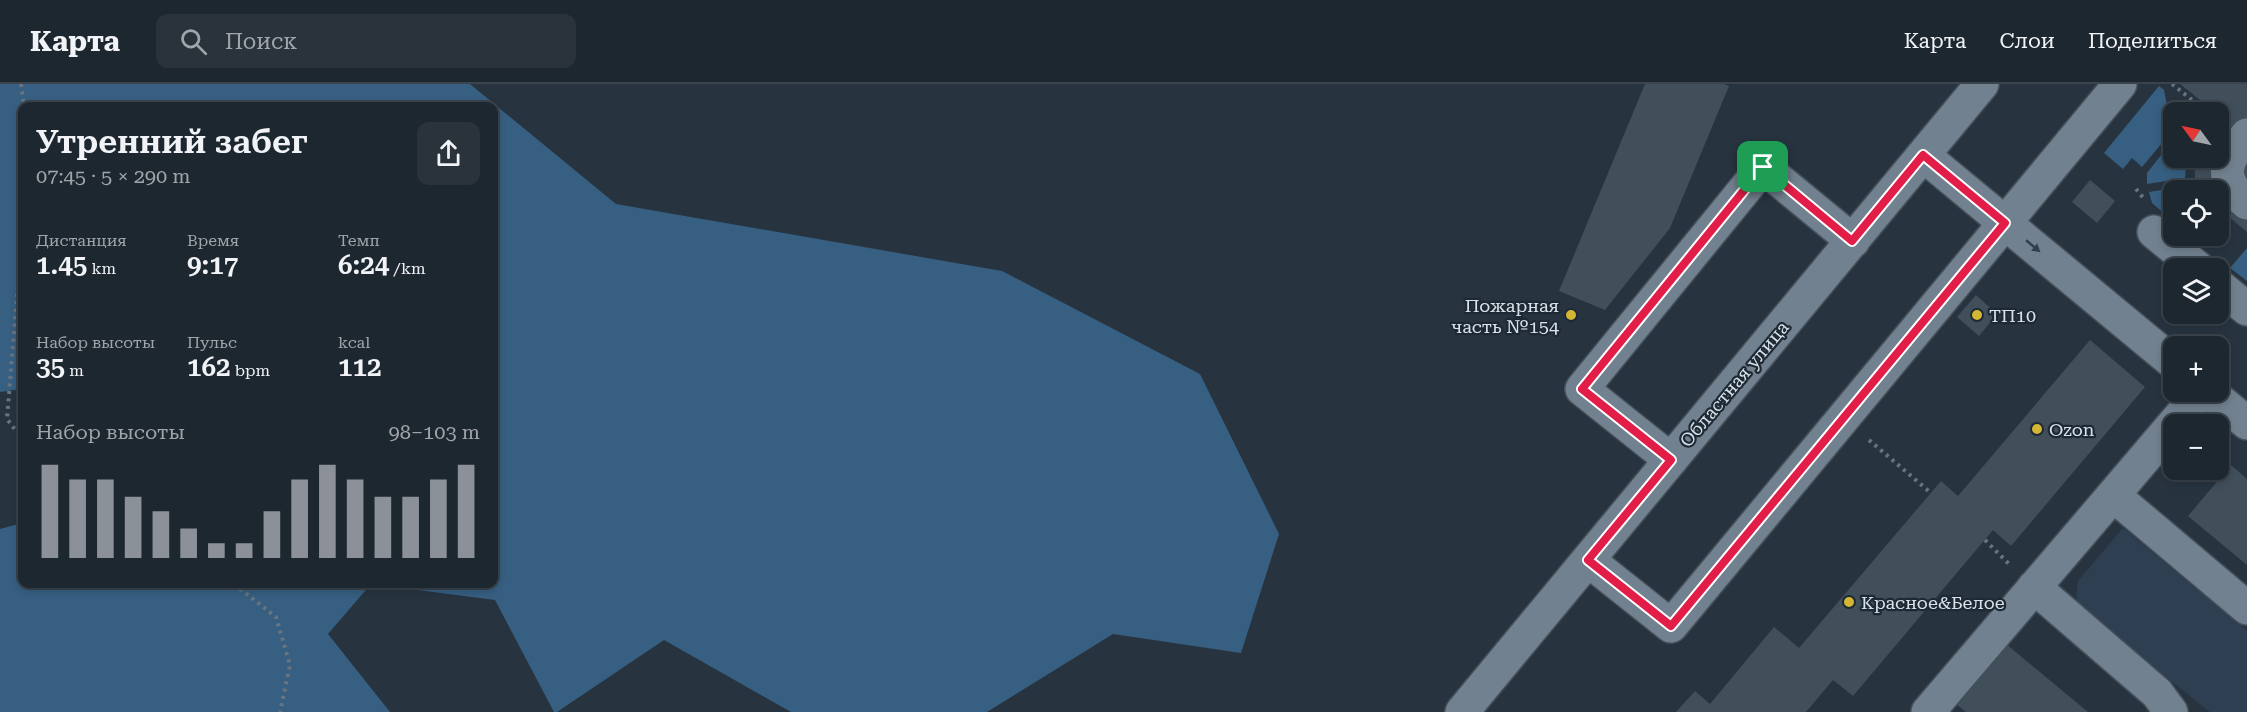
<!DOCTYPE html>
<html lang="ru">
<head>
<meta charset="utf-8">
<style>
	:root { --surface:#1d2730; --page:#2a333c; --text:#f1f3f6; --muted:#a0a5ab; --line:#3b444c; --accent:#8c9099 }
	body { margin:0; font-family:"Roboto Serif",serif; background:var(--page); color:var(--text); height:100vh; display:flex; flex-direction:column; font-size:22px; white-space:nowrap }
	* { box-sizing:border-box; margin:0 }
	p { font-size:20px; color:var(--muted) }
	.icon { flex:none; width:33px; height:33px; fill:none; stroke:currentColor; stroke-width:2; stroke-linecap:round; stroke-linejoin:round }
	.map { position:relative; flex:1; overflow:hidden }
	.drawer { position:absolute; left:18px; top:18px; width:480px; height:486px; display:flex; flex-direction:column; background:var(--surface); border-radius:12px; box-shadow:0 3px 9px #0003,0 0 0 2px var(--line) }
	.drawer>* { flex:none }
	.needle { width:39px; rotate:303deg }
	.tools { position:absolute; left:2163px; top:18px; display:grid; gap:12px }
	.tools a { display:grid; place-items:center; width:66px; height:66px; border-radius:12px; background:var(--surface); box-shadow:0 3px 9px #0003,0 0 0 2px var(--line); font-size:30px }
	.pin { position:absolute; display:grid; place-items:center; width:51px; height:51px; color:#fff; margin:-26px; border-radius:12px; box-shadow:0 3px 9px #0006 }
	.round { display:grid; place-items:center; flex:none; width:63px; height:63px; border-radius:12px; background:var(--page) }
	.summary { display:flex; align-items:center; justify-content:space-between; height:102px; padding:0 18px }
	h1 { font-size:33px; font-weight:600; line-height:45px }
	.figures { display:grid; grid-template-columns:repeat(3,1fr); gap:9px; height:102px; padding:6px 18px }
	.figures div { display:grid; align-content:center }
	.figures b { font-size:26px; font-weight:600 }
	.figures small { font-size:16px; font-weight:400 }
	.figures p { font-size:16px }
	.chart { height:168px; padding:12px 18px }
	.chart p { display:flex; justify-content:space-between }
	.chart svg { width:100%; height:108px; margin-top:6px; stroke:var(--accent); stroke-width:6 }
	header { display:flex; align-items:center; gap:36px; box-sizing:border-box; height:84px; padding:0 30px; background:var(--surface); border-bottom:2px solid var(--line) }
	header strong { font-size:28px }
	nav { display:flex; gap:33px; margin-inline-start:auto; font-size:21px }
	.search { width:420px; height:54px; background:var(--page); display:flex; align-items:center; gap:15px; box-sizing:border-box; padding:0 21px; border-radius:12px; color:var(--muted); font-size:22px }
	.map>svg:first-child { display:block }
	.built { fill:#2d3f50 }
	.green { fill:#375f81 }
	.building { fill:#414f5b }
	.lines { fill:none; stroke-linecap:round; stroke-linejoin:round }
	.minor-casing { stroke:#444f59; stroke-width:36 }
	.path { stroke:#69747e; stroke-width:4; stroke-dasharray:3 4.5; stroke-linecap:butt }
	.minor { stroke:#72818f; stroke-width:33 }
	.oneway { fill:#32404c }
	.route-casing { stroke:#fff; stroke-width:12 }
	.route { stroke:#e11d48; stroke-width:8 }
	.poi-dot { fill:#d4b635; stroke:#1d2a35; stroke-width:2 }
	.labels { text-anchor:middle; dominant-baseline:central; stroke-width:4.5; stroke-linejoin:round; paint-order:stroke }
	.poi-label { font-size:18px; fill:#d9e2e9; stroke:#1d2a35; text-anchor:start }
	.street-label { font-size:18px; fill:#d9e2e9; stroke:#1d2a35 }
</style>
</head>
<body>
<header>
<strong>Карта</strong>
<div class="search"><svg class="icon" aria-label="search" viewBox="0 0 24 24"><circle cx="10" cy="10" r="6"/><path d="M15 15l6 6"/></svg>Поиск</div>
<nav><a>Карта</a><a>Слои</a><a>Поделиться</a></nav>
</header>
<div class="map">
<svg width="2247" height="628" viewBox="0 0 2247 628">
	<rect width="100%" height="100%" fill="#273440"/>
	<path class="built" d="M2123 444 2247 547V628H2210L2085 528 2076 514 2078 497Z"/>
	<path class="green" d="M0 0H470L616 120 1002 187 1200 290 1279 450 1241 569 1113 550 987 628H791L664 556 557 628H554L495 516 371 500 328 550 390 628H0V445L22 439V500H494V22H22V305L0 308Z
		M2159 2 2164 6 2172 47 2142 83 2132 74 2123 85 2104 69Z
		M2173 56 2174 74H2190L2186 81 2185 94 2147 100V89Z
		M2187 102 2188 106H2174L2173 137 2152 119 2149 108Z
		M2247 164V197L2230 184Z"/>
	<path class="building" d="M1645 0H1724L1729 2 1670 144 1605 226 1559 207Z
		M2180 0H2247V148L2218 124V106H2199L2195 94V84L2201 74H2218V53L2229 40 2218 32V28H2215Z
		M2090 96 2115 117 2097 139 2072 118Z
		M1976 211 1997 230 1979 252 1957 233Z
		M2090 256 2145 303 2011 462 1993 446 1853 612 1833 596 1806 628H1676L1695 607 1710 620 1774 543 1799 564 1941 397 1958 412Z
		M2231 381 2247 395V481L2188 432Z
		M2006 560 2088 628H1966L1956 620Z"/>
	<g class="lines">
		<g class="minor-casing">
			<path id="minor" d="M2247 51C2225 77 2217 94 2247 119
				M1923 71 2174 279
				M2154 148 2198 184
				M2218 201 2247 225
				M2209 308 2247 339
				M1671 376 1582 305 1763 83 1853 157
				M2113 411 2247 524
				M1588 476 1671 542 2120 0
				M2034 503 2157 609 2171 628
				M1462 628 1982 0
				M1928 628 2201 308"/>
		</g>
		<path class="path" d="M21 0 24 22
			M2172 0 2207 28
			M2136 105 2145 116
			M22 150 7 335 22 355
			M1869 356 1931 409
			M1985 456 2009 480
			M234 500 276 533 290 581 280 628"/>
		<use href="#minor" class="minor"/>
	</g>
	<defs><path id="oneway-solid" d="M-6-.8H1V-3.2L6.5 0L1 3.2V.8H-6Z" transform="scale(1.5)"/></defs>
	<use class="oneway" href="#oneway-solid" transform="translate(2033 162) rotate(40)"/>
	<g class="lines">
		<g class="route-casing">
			<path id="route" d="M1923 71 2005 139 1671 542 1588 476 1671 376 1582 305 1763 83 1852 157Z"/>
		</g>
		<use href="#route" class="route"/>
	</g>
	<g class="poi-dot">
		<circle cx="1571" cy="231" r="6"/>
		<circle cx="1977" cy="231" r="6"/>
		<circle cx="2037" cy="345" r="6"/>
		<circle cx="1849" cy="518" r="6"/>
	</g>
	<g class="labels">
		<g class="poi-label">
			<text x="1559" y="221" text-anchor="end">Пожарная<tspan x="1559" dy="21">часть №154</tspan></text>
			<text x="1989" y="231">ТП10</text>
			<text x="2049" y="345">Ozon</text>
			<text x="1861" y="518">Красное&amp;Белое</text>
		</g>
		<g class="street-label">
			<text transform="translate(1734 300) rotate(-50)">Областная улица</text>
		</g>
	</g>
</svg>
<div class="tools">
<a><svg class="needle" viewBox="-14 -14 28 28"><path d="M0-13l5 13h-10z" fill="#e53935"/><path d="M0 13l5-13h-10z" fill="#a0a5ab"/></svg></a>
<a><svg class="icon" aria-label="locate" viewBox="0 0 24 24"><circle cx="12" cy="12" r="6"/><path d="M12 2v4M12 18v4M2 12h4M18 12h4"/></svg></a>
<a><svg class="icon" aria-label="layers" viewBox="0 0 24 24"><path d="M12 4l9 5-9 5-9-5zM3 14l9 5 9-5"/></svg></a>
<a>+</a>
<a>−</a>
</div>
<div class="pin" style="left:1763px;top:83px;background:#1e9e55"><svg class="icon" aria-label="arrive" viewBox="0 0 24 24"><path d="M6 21V4h12l-3 4 3 4H6"/></svg></div>
<section class="drawer">
<div class="summary"><div><h1>Утренний забег</h1><p>07:45 · 5 × 290 m</p></div><a class="round"><svg class="icon" aria-label="share" viewBox="0 0 24 24"><path d="M12 15V3M7 8l5-5 5 5M5 13v7h14v-7"/></svg></a></div>
<div class="figures">
<div><p>Дистанция</p><b>1.45<small> km</small></b></div>
<div><p>Время</p><b>9:17</b></div>
<div><p>Темп</p><b>6:24<small> /km</small></b></div>
</div>
<div class="figures">
<div><p>Набор высоты</p><b>35<small> m</small></b></div>
<div><p>Пульс</p><b>162<small> bpm</small></b></div>
<div><p>kcal</p><b>112</b></div>
</div>
<div class="chart"><p><span>Набор высоты</span>98–103 m</p>
<svg viewBox="0 0 160 44" preserveAspectRatio="none"><path d="M5 44V6M15 44V12M25 44V12M35 44V19M45 44V25M55 44V32M65 44V38M75 44V38M85 44V25M95 44V12M105 44V6M115 44V12M125 44V19M135 44V19M145 44V12M155 44V6"/></svg>
</div>
</section>
</div>
</body>
</html>
